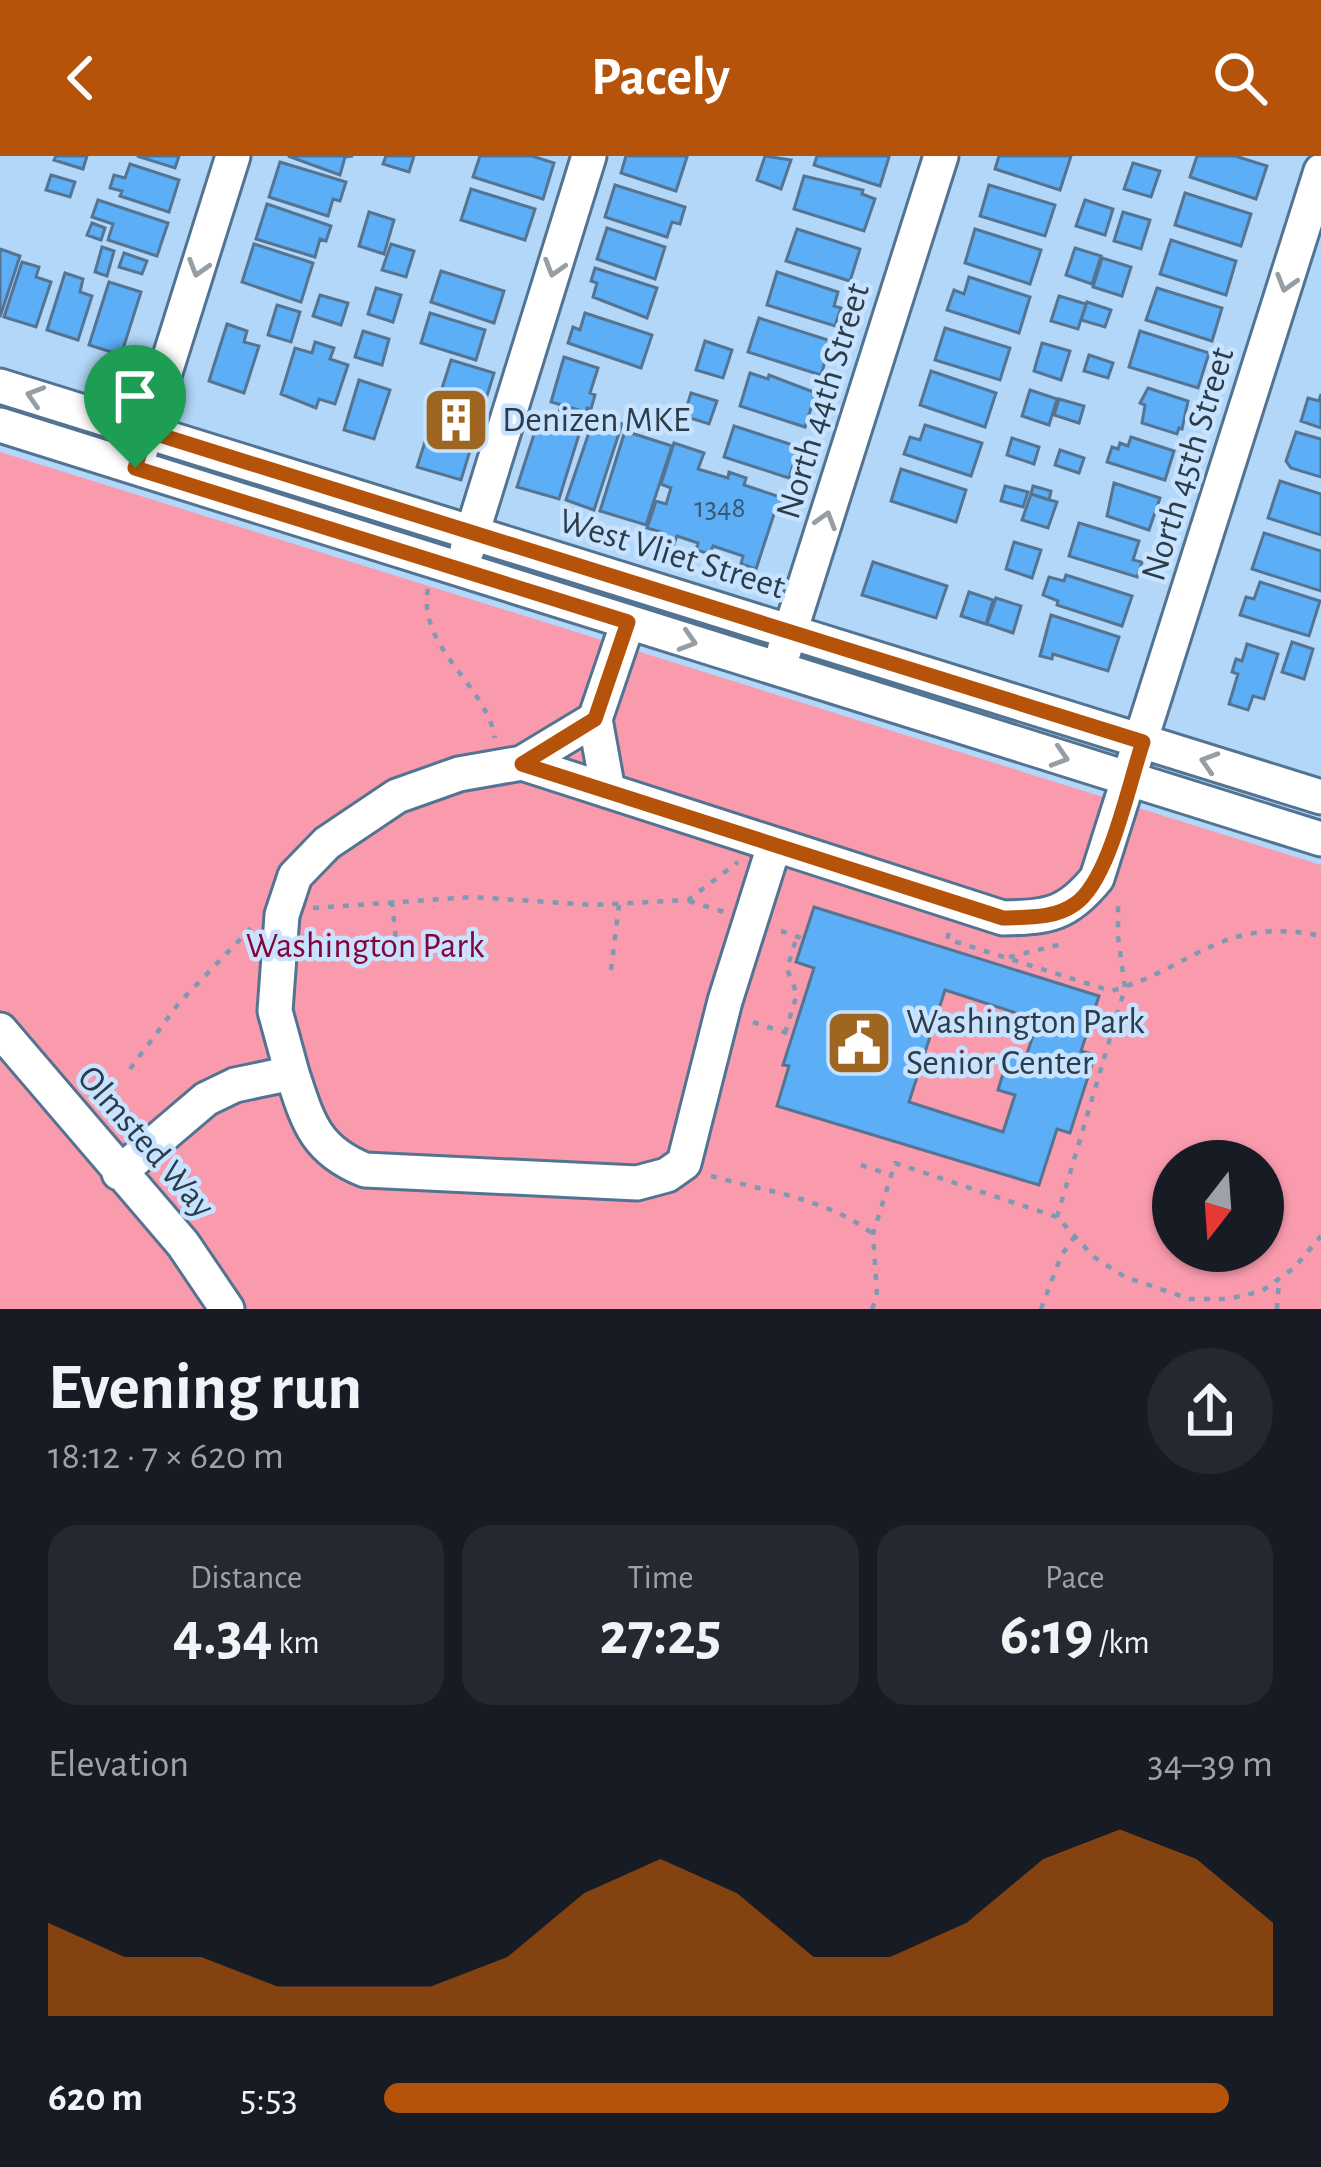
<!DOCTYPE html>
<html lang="en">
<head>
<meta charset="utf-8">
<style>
	:root { --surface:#171b24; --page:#242831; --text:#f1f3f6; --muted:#9ea1a6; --accent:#b45309 }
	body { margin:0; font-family:"Alegreya Sans",sans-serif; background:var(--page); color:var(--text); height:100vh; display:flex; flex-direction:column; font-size:45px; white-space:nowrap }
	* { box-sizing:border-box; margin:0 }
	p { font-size:39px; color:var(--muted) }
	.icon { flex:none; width:66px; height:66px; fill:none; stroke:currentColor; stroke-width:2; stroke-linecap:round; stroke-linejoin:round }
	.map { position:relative; height:1153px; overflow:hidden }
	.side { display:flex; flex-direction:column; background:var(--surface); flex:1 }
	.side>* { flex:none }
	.needle { width:78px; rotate:197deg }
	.fabs { position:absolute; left:1152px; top:984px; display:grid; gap:24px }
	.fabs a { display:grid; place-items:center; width:132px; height:132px; border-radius:50%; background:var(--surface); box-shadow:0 3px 9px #0004; font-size:60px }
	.pin { position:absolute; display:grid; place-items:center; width:102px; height:102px; color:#fff; margin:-123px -51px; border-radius:50% 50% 50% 0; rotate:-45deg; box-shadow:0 0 12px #0007 }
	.pin .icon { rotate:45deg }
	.round { display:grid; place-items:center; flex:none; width:126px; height:126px; border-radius:63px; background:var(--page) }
	.headline { display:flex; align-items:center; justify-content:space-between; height:204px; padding:0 48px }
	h1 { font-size:66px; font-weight:600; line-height:90px }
	.metrics { display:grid; grid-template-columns:repeat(3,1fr); gap:18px; height:204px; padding:12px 48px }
	.metrics div { display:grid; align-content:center; border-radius:30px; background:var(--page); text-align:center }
	.metrics b { font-size:60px; font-weight:600 }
	.metrics small { font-size:33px; font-weight:400 }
	.metrics p { font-size:33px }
	.chart { height:336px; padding:24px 48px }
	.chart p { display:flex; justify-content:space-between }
	.chart svg { width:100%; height:216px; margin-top:12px; fill:var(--accent); opacity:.7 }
	ul { padding:0 48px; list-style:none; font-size:39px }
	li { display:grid; grid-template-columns:192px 144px 1fr; align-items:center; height:90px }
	li i { height:30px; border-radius:15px; background:var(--accent) }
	header { display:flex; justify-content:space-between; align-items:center; height:156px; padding:0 48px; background:var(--accent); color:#fff; font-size:54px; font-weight:600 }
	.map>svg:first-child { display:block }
	.green { fill:#f99aad; fill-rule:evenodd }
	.building { fill:#5caef7; stroke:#547492; stroke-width:3; fill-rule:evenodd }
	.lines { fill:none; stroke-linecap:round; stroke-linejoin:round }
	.minor-casing { stroke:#527391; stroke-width:39 }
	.path { stroke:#7e9ab3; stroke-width:4.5; stroke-dasharray:6 9; stroke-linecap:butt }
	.minor { stroke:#fff; stroke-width:33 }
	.oneway { stroke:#969ea4 }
	.route-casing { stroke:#fff; stroke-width:24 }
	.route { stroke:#b45309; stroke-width:15 }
	.labels { text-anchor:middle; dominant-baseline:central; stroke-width:9; stroke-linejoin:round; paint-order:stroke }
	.number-label { font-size:30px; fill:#395874 }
	.street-label { font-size:36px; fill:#2d3c49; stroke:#c7e3ff }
	.poi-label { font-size:36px; fill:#2d3c49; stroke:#c7e3ff; text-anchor:start }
	.park-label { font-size:36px; fill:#860538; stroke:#c7e3ff }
</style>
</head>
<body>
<header><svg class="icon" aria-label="back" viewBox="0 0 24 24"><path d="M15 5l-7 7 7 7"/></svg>Pacely<svg class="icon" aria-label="search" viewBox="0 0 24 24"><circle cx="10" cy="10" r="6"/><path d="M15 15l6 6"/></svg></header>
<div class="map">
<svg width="1321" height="1153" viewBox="0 0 1321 1153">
	<rect width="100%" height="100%" fill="#b3d7f9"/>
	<path class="green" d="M0 296 1321 709V1153H0ZM1173 1005H1263V1095H1173Z"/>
	<path class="building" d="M56 0H87L83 13 54 4Z
		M137 0H179L175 12Z
		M288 0H353L345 1 340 19Z
		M386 0H414L409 16 383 8Z
		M480 0H532L554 7 543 43 473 21Z
		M626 0H684L687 1 676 35 621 17Z
		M765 0 791 4 781 33 757 24Z
		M817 0H887L889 1 880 30 814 9Z
		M999 0H1071L1060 34 995 13Z
		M1197 0H1235L1267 10 1256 43 1190 21Z
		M280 6 346 26 340 45 333 43 328 60 269 41Z
		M1133 7 1160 15 1151 41 1124 33Z
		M130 8 179 24 169 56 120 40 122 35 110 32 114 19 125 22Z
		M51 19 75 26 70 41 46 34Z
		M804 20 863 34 862 38 875 43 864 75 794 53Z
		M615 29 685 51 680 68 672 66 667 81 605 61Z
		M989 29 1055 49 1045 80 980 60Z
		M471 33 535 53 525 84 461 64Z
		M1185 37 1251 58 1241 90 1175 69Z
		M98 44 168 67 157 100 108 84 113 68 92 61Z
		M1085 44 1113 53 1105 79 1076 70Z
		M267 48 331 70 326 85 320 83 315 101 256 83Z
		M369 56 394 64 384 98 359 90Z
		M1123 56 1150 64 1141 93 1114 85Z
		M92 67 105 72 101 84 87 79Z
		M607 72 665 91 655 123 597 103Z
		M797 73 860 93 850 125 786 105Z
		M975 73 1041 94 1030 128 965 107Z
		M1171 84 1236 105 1226 139 1160 118Z
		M254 88 313 107 301 146 242 126Z
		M391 88 414 95 406 121 382 114Z
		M102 91 114 95 107 120 95 116Z
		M1075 92 1101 100 1092 128 1066 119Z
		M0 93 20 100 0 161Z
		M124 97 147 105 142 118 119 111Z
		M1102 102 1131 111 1122 140 1093 131Z
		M22 106 39 111 36 121 51 126 36 171 4 161Z
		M595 112 657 132 647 162 593 141 597 127 591 125Z
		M441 115 504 135 494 167 431 146Z
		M777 116 838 136 834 150 841 152 835 170 767 149Z
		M65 117 83 123 80 136 92 140 78 184 47 174Z
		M969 121 1030 141 1019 177 947 154 954 134 964 138Z
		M109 126 141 136 121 199 89 189Z
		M376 132 401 139 393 166 368 158Z
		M1157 132 1222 152 1212 185 1146 164Z
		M320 139 348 147 341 169 313 160Z
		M1059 140 1086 148 1078 173 1051 165Z
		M1087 146 1111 154 1105 171 1081 164Z
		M277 149 300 156 291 186 268 179Z
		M430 157 485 174 476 204 421 187Z
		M585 157 652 179 641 212 568 187 573 171 580 174Z
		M759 162 831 185 821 219 748 196Z
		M227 168 247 175 244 186 259 190 244 237 209 225Z
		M945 172 1010 192 1000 224 935 204Z
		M363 175 389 183 382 209 355 201Z
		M1140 175 1209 197 1198 232 1129 211Z
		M705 185 732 194 723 222 696 214Z
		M315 186 334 192 330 203 348 209 335 248 319 243 316 252 281 238 295 192 312 197Z
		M1042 187 1070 195 1061 224 1034 215Z
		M1089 199 1113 207 1108 222 1084 215Z
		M564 201 598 212 590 237 595 239 591 253 587 252 586 256 551 246Z
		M451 204 494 217 461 324 417 311Z
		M931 215 996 237 985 271 920 249Z
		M750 217 768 223 769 219 816 237 805 271 740 250Z
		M359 224 390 234 374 283 344 274Z
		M1148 232 1188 245 1182 273 1179 272 1177 278 1142 267 1145 249 1140 247Z
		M1030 234 1057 243 1049 269 1022 260Z
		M691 237 717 245 709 268 684 260Z
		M1321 238V272L1301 265 1308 242 1319 245Z
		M1059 243 1084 250 1079 267 1054 259Z
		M561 249 586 256 559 343 517 331 537 269 554 274Z
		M595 259 622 268 594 354 566 344Z
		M925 269 982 287 971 320 904 298 910 281 920 284Z
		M734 270 799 291 789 322 724 301Z
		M625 275 672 290 646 369 600 355Z
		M1296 276 1321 283V321L1291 312 1286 305Z
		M1131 281 1174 295 1165 324 1107 306 1112 291 1118 293 1120 287 1128 290Z
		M1012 282 1039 291 1034 308 1007 299Z
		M674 287 704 297 698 313 728 322 729 316 746 322 744 329 789 344 784 359 775 355 756 413 741 408 743 400 713 390 710 398 696 394 698 387 677 380 674 388 658 383 661 376 647 372 656 345 666 348 671 332 661 328Z
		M1060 294 1084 302 1079 317 1055 309Z
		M901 313 966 334 956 366 891 345Z
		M1280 325 1321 338V379L1268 362Z
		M1114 327 1160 342 1149 374 1107 360Z
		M1005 330 1028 336 1023 351 1001 345Z
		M1033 330 1051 335 1049 344 1031 338Z
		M1031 338 1057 346 1048 372 1022 364Z
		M1079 367 1139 385 1133 404 1142 406 1137 421 1069 400Z
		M1264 377 1321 395V435L1252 413Z
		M1014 386 1041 394 1032 422 1006 413Z
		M873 406 947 430 936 462 862 439Z
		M1066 419 1132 440 1122 470 1057 449 1058 445 1043 439 1049 421 1064 425Z
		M1260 426 1320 445 1309 480 1240 459 1246 441 1254 443Z
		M969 436 993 444 986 468 961 460Z
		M996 442 1021 450 1013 477 987 468Z
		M1051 459 1119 481 1108 515 1053 498 1052 503 1040 500Z
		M1292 486 1313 493 1304 523 1282 516Z
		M1247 488 1278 498 1264 543 1253 540 1248 554 1229 548 1238 518 1232 516 1236 503 1242 505Z
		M814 751 1099 840 1081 895 1095 899 1070 977 1057 973 1039 1029 777 950 789 910 783 909 814 812 796 806ZM945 834 1038 864 1026 901 1010 895 998 934 1015 939 1003 976 909 946Z"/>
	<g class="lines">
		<g class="minor-casing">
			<path id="minor" d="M0 230 1321 641
				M0 269 1321 683
				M140 296 233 0
				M467 394 589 0
				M784 495 941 0
				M522 607 595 563
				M608 635 595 563 628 466
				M0 874 183 1088 227 1153
				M292 917C308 966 315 994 365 1014L637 1027 667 1019 684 1007 725 845 774 690
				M119 1017 206 943 235 929 292 917 275 855 282 759 295 720 327 687 397 640 459 618 522 607 1003 762C1049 761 1067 759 1097 722L1321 15"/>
		</g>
		<path class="path" d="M428 433C417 492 486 528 495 582
			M392 745 398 805
			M689 745 724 756
			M313 752 472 741 593 749 688 744 738 706
			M781 775 804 783
			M949 777 947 783 1111 835C1194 812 1221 759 1321 780
			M1009 801 1062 788
			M611 814 619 749
			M753 866 792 879
			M785 877 797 838 787 813 797 780
			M130 913 179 847 251 772
			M861 1009 891 1019
			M711 1020C768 1036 826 1042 873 1078
			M1057 1061 1125 832 1118 781V744
			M872 1153 877 1139 873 1078 895 1007 1057 1061 1094 1101 1125 1121 1190 1143H1228L1262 1135 1294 1112 1321 1080
			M1041 1153 1061 1100 1075 1080
			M1277 1153 1279 1123"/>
		<use href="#minor" class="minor"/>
	</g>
	<defs><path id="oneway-chevron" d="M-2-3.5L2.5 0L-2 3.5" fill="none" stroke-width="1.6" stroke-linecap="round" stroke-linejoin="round" transform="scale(3)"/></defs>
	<g class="oneway">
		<use href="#oneway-chevron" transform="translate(198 112) rotate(107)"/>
		<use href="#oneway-chevron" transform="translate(554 112) rotate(107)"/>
		<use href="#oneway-chevron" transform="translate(1286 127) rotate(107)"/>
		<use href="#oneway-chevron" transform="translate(35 240) rotate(-163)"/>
		<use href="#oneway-chevron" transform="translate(826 364) rotate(-73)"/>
		<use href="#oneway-chevron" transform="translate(688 485) rotate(17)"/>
		<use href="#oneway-chevron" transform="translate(1060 601) rotate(17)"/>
		<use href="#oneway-chevron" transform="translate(1209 606) rotate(-163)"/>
	</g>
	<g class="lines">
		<g class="route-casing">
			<path id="route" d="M147 275 1143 586C1129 626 1110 724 1075 748 1054 763 1028 761 1003 762L522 608 595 563 628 466 135 312Z"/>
		</g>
		<use href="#route" class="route"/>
	</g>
	<defs>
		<g id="building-square" transform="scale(3.45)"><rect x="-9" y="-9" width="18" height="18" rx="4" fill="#9e6621" stroke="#c7e3ff"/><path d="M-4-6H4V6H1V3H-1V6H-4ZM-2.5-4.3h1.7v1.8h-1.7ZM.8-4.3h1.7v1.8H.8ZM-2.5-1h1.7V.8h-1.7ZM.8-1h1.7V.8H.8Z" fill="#fff"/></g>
		<g id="civic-square" transform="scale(3.45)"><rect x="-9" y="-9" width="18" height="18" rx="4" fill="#9e6621" stroke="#c7e3ff"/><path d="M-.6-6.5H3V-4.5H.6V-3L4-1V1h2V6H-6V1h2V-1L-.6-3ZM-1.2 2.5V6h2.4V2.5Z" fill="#fff"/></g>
	</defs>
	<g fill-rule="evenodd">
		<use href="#building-square" x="456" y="264"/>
		<use href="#civic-square" x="859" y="887"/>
	</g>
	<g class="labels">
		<g class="number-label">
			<text x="720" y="352">1348</text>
		</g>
		<g class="street-label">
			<text transform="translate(823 245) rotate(-73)">North 44th Street</text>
			<text transform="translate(1188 308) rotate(-73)">North 45th Street</text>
			<text transform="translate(672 398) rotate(17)">West Vliet Street</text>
			<text transform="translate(146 986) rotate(49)">Olmsted Way</text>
		</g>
		<g class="poi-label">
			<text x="502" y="264">Denizen MKE</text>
			<text x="906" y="866">Washington Park<tspan x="906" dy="41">Senior Center</tspan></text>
		</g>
		<g class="park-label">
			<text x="365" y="790">Washington Park</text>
		</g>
	</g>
</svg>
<div class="fabs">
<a><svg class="needle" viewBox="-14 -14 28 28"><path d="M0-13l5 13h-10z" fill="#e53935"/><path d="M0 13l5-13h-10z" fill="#9ea1a6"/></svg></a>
</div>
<div class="pin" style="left:135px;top:312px;background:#1e9e55"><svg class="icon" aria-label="arrive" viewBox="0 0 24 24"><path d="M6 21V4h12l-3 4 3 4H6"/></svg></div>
</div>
<section class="side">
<div class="headline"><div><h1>Evening run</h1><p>18:12 · 7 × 620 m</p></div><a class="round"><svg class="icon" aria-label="share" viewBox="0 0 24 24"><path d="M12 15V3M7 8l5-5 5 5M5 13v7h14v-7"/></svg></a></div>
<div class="metrics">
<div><p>Distance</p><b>4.34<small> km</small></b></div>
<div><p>Time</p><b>27:25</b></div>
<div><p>Pace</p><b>6:19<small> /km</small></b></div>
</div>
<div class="chart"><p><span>Elevation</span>34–39 m</p>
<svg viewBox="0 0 160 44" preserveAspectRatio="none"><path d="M0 44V25L10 32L20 32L30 38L40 38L50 38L60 32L70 19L80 12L90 19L100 32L110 32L120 25L130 12L140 6L150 12L160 25V44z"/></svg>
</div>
<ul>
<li><b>620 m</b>5:53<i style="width:95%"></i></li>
</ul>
</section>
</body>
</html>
